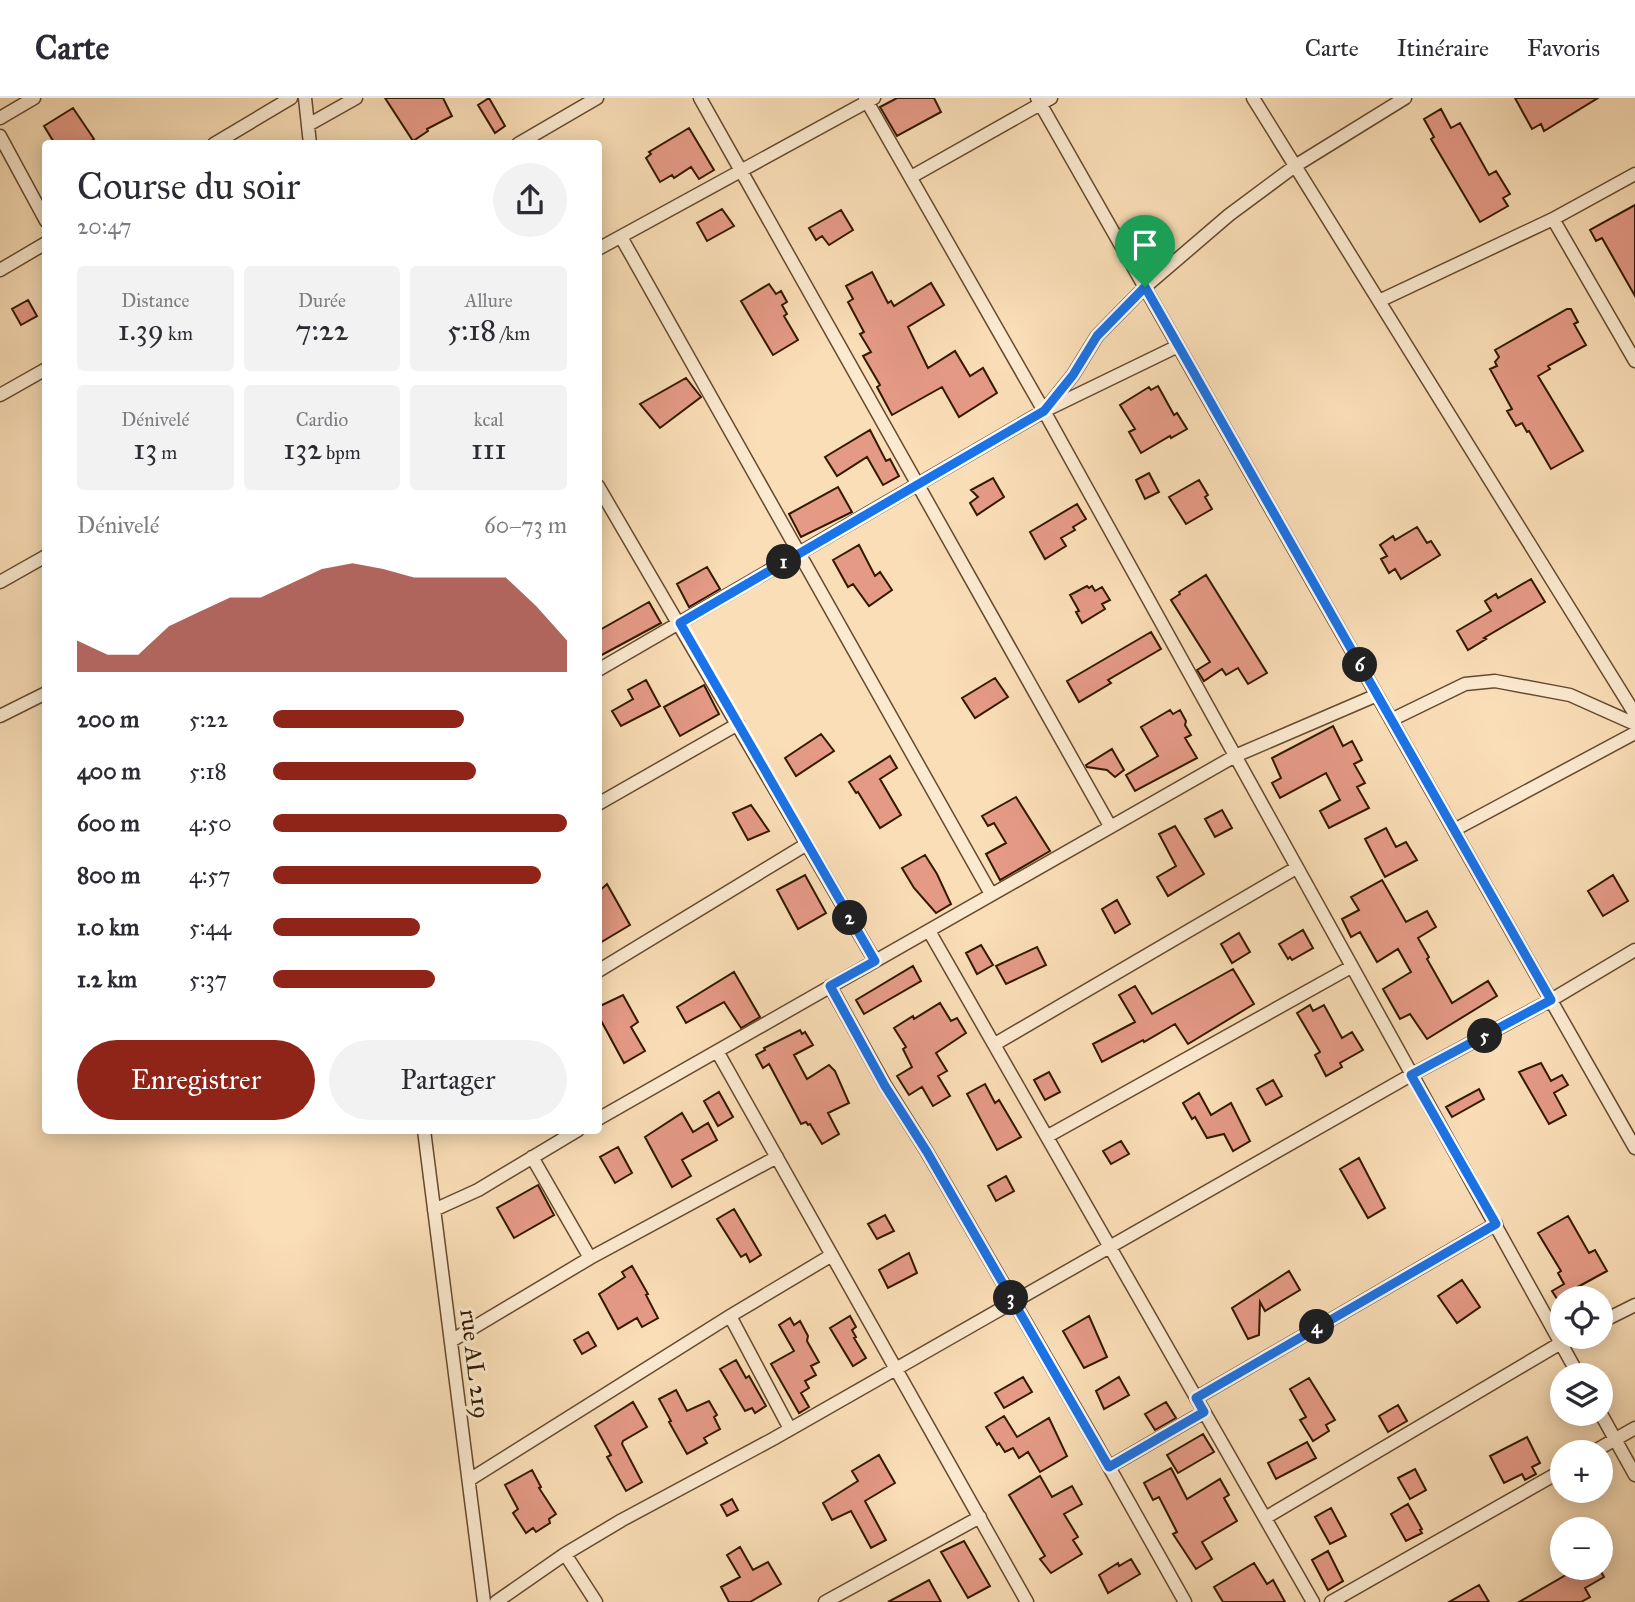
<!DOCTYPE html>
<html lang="fr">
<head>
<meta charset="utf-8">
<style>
	:root { --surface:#fff; --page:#f2f2f3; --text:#2b2b33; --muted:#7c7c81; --line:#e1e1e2; --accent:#8f2418 }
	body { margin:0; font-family:"IM FELL Great Primer",serif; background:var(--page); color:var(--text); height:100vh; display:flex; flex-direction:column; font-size:26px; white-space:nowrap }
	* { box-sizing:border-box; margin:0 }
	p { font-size:23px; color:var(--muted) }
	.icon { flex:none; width:38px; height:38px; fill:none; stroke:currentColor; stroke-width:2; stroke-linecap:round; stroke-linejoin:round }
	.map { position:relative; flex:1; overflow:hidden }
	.details { position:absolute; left:42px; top:42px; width:560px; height:994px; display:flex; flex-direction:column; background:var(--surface); border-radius:7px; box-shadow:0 4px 18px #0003 }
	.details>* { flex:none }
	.buttons { position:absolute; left:1550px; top:1188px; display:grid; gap:14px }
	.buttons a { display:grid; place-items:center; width:63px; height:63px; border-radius:50%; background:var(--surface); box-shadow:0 4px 18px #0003; font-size:35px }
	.pin { position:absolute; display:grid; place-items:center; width:60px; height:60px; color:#fff; margin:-72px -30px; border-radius:50% 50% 50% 0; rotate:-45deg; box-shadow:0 0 7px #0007 }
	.pin .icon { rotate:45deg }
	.km { position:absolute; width:35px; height:35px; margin:-18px; border-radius:50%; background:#222; color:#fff; font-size:19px; line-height:35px; text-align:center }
	.round { display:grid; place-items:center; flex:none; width:74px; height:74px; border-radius:37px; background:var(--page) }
	.head { display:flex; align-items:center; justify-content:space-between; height:119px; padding:0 35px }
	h1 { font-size:38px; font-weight:600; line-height:52px }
	.stats { display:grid; grid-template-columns:repeat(3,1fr); gap:10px; height:119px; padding:7px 35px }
	.stats div { display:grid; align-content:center; border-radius:7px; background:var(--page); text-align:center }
	.stats b { font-size:30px; font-weight:600 }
	.stats small { font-size:19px; font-weight:400 }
	.stats p { font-size:19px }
	.chart { height:196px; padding:14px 35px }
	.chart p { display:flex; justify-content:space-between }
	.chart svg { width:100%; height:126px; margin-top:7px; fill:var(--accent); opacity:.7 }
	.cta { display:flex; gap:14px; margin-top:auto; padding:14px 35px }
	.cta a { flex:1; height:80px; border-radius:42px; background:var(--accent); color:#fff; font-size:28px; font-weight:600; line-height:80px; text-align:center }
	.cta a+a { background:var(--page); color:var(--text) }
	ul { padding:0 35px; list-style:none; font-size:23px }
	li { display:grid; grid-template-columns:112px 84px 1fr; align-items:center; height:52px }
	li i { height:18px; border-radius:9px; background:var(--accent) }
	header { display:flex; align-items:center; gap:42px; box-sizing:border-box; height:98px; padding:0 35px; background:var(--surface); border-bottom:2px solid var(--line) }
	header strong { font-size:33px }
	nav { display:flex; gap:38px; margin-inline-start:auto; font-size:24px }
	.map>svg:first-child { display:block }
	.building { fill:#e59a86; stroke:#331800; stroke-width:2 }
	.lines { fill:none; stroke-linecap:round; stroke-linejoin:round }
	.street-casing { stroke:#654a2e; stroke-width:15 }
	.street { stroke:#fcead0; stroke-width:12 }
	.route-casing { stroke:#fff; stroke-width:14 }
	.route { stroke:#1a73e8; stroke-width:9 }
	.labels { text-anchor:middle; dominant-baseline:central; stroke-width:6; stroke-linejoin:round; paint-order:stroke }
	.street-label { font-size:24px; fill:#331800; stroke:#fcead0 }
</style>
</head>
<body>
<header>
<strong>Carte</strong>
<nav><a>Carte</a><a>Itinéraire</a><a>Favoris</a></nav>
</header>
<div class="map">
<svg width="1635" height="1504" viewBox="0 0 1635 1504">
	<rect width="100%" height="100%" fill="#fadeb7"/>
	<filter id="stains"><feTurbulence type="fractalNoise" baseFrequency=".00286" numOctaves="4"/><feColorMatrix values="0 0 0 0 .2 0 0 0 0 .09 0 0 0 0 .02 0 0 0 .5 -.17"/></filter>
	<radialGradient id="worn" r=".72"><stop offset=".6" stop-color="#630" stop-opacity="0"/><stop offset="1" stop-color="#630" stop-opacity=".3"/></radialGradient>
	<path class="building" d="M385 0H443L452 18 427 31 428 33 413 43Z
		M489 0 505 28 495 35 478 7Z
		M897 0H934L941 14 897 38 880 9Z
		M1515 0H1598L1544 33 1541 26 1532 31Z
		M73 10 94 41 87 46H55L44 28Z
		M1441 11 1451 30 1460 25 1489 77 1496 73 1510 96 1503 100 1508 108 1480 124 1431 41 1434 39 1424 21Z
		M689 30 714 72 699 81 691 69 674 80 672 77 660 84 646 60 651 56 649 54Z
		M1635 107V198L1602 140 1596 143 1590 132Z
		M722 111 734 128 707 143 697 125Z
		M841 112 853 132 829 147 822 138 816 142 809 130Z
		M872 174 888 205 891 203 894 208 931 185 944 207 908 229 928 270 955 253 970 278 983 270 997 295 959 319 942 289 892 317 877 289 880 287 863 258 871 254 860 236 864 234 848 204 853 201 846 188Z
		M769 186 776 196 781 193 787 204 782 207 787 216 784 218 798 242 773 257 741 203Z
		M28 202 37 218 21 227 12 211Z
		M1567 211H1571L1578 224 1574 226 1586 247 1548 268 1550 271 1538 278 1583 353 1551 371 1529 333 1527 334 1522 325 1516 328 1507 313 1512 311 1490 271 1497 268 1495 264 1499 259 1495 252Z
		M686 280 701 299 660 330 640 306Z
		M1158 288 1174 317 1177 315 1187 331 1171 340 1170 338 1141 355 1129 334 1135 331 1120 307 1149 289 1151 292Z
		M870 332 886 363 890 361 899 378 883 387 867 359 837 378 825 359Z
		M1149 375 1159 394 1145 401 1136 382Z
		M993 380 1004 399 977 417 970 405 978 399 971 392Z
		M1199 382 1208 397 1205 399 1212 411 1186 426 1169 399Z
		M838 389 852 414 801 439 789 416Z
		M1077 406 1086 421 1073 429 1075 432 1061 440 1066 448 1045 461 1030 434Z
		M1417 429 1427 445 1431 443 1440 457 1401 481 1395 471 1389 475 1381 461 1387 458 1380 447 1393 438 1395 442Z
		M859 447 875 478 880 474 892 492 869 508 853 486 848 489 833 462Z
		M707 469 720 491 689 509 677 486Z
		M1206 477 1267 575 1248 586 1238 570 1226 577 1222 571 1204 583 1197 572 1210 564 1171 502 1180 496 1179 494Z
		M1531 481 1545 504 1484 540 1486 541 1468 552 1457 533 1491 513 1485 503 1496 496 1498 500Z
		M1087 488 1089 490 1092 488 1095 493 1102 489 1110 502 1102 506 1105 511 1082 525 1076 514 1079 513 1070 497Z
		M649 504 661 525 598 559V533Z
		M1151 534 1161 551 1108 582 1111 585 1079 604 1067 583Z
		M995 580 1008 599 975 620 962 600Z
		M646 582 660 608 621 628 612 613 633 601 628 592Z
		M704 587 719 616 680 638 664 609Z
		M1170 612 1173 616 1180 612 1186 623 1185 627 1191 637 1185 640 1197 660 1135 693 1126 677 1158 658 1141 629Z
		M1333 628 1343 648 1352 643 1362 662 1354 666 1365 685 1357 689 1369 710 1329 730 1320 713 1340 702 1326 675 1280 700 1272 685 1281 680 1272 660Z
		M821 636 834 653 796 678 785 660Z
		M1112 651 1124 672 1115 679 1107 672 1087 669 1086 667Z
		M890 658 897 670 880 681 901 717 880 730 858 694 856 695 849 684Z
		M1016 699 1050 753 1000 782 986 756 1006 745 994 725 988 728 982 718Z
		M751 707 769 733 748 742 733 715Z
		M1222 712 1232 730 1215 739 1205 721Z
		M1175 728 1204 776 1168 798 1157 779 1176 768 1159 736Z
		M1386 730 1396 749 1406 744 1417 762 1385 779 1365 741Z
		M925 757 937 776 951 806 936 815 914 790 902 770Z
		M805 777 826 815 798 831 777 792Z
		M1613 777 1628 803 1603 818 1588 793Z
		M1382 782 1406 824 1427 813 1436 829 1418 840 1429 859 1427 861 1452 905 1488 883 1497 898 1427 941 1410 916 1400 921 1383 891 1411 874 1398 851 1377 864 1360 834 1351 839 1342 821 1359 812 1351 799Z
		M607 786 630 827 598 846V794Z
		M1117 802 1130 826 1115 835 1102 811Z
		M1303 832 1313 850 1292 862 1290 859 1288 861 1279 846Z
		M1239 835 1250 854 1232 865 1221 846Z
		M981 847 993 867 977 876 966 855Z
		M1037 849 1046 867 1006 886 996 868Z
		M913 868 921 883 864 916 856 902Z
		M1233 871 1254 906 1188 946 1175 926 1144 944 1143 942 1102 964 1093 946 1135 924 1119 897 1135 888 1152 916Z
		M734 874 760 919 741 930 724 904 686 925 677 909Z
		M623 897 638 924 631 929 645 953 624 965 598 917V909Z
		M940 905 951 923 957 920 966 935 936 955 947 973 938 978 950 998 933 1008 922 989 909 997 897 978 912 969 903 951 906 949 894 930 913 918 914 921Z
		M1310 907 1313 913 1324 907 1342 940 1352 934 1363 952 1340 965 1342 969 1326 978 1315 957 1320 954 1297 915Z
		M800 932 802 936 805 934 813 947 794 957 807 981 829 967 835 973 849 1005 828 1015 839 1036 822 1046 810 1026 808 1027 806 1024 801 1026 769 966 763 970 756 957 765 952 764 950Z
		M1541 965 1551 983 1562 977 1568 987 1554 995 1566 1017 1549 1026 1519 974Z
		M1049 974 1060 994 1045 1002 1034 982Z
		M1273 982 1282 998 1266 1007 1257 991Z
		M985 986 995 1005 999 1002 1021 1039 997 1052 967 996Z
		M1479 991 1484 1001 1452 1019 1446 1009Z
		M719 994 733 1019 718 1028 704 1003Z
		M1199 995 1211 1017 1231 1005 1250 1043 1233 1053 1224 1036 1207 1040 1195 1019 1192 1021 1183 1005Z
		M682 1015 693 1034 708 1025 717 1042 682 1062 691 1078 672 1089 645 1039Z
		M1121 1043 1129 1056 1111 1066 1103 1053Z
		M618 1049 632 1075 615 1085 600 1059Z
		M1359 1060 1385 1110 1368 1120 1340 1071Z
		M1006 1078 1014 1093 996 1103 988 1088Z
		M538 1087 554 1117 514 1140 497 1110Z
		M734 1111 761 1157 750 1164 746 1156 741 1159 717 1121Z
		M885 1117 894 1133 877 1141 868 1126Z
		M1568 1118 1589 1155 1595 1152 1607 1173 1574 1191 1576 1195 1559 1204 1552 1193 1564 1186 1558 1175 1561 1173 1538 1135Z
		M909 1155 917 1175 888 1190 879 1172Z
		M632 1168 648 1196 646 1197 658 1220 642 1229 637 1220 618 1231 599 1196 625 1179 622 1174Z
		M1289 1173 1300 1192 1265 1213 1260 1204 1259 1237 1248 1241 1232 1210Z
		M1462 1182 1480 1209 1457 1225 1438 1198Z
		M850 1218 856 1229 852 1232 856 1239 854 1240 866 1260 853 1268 830 1230Z
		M1089 1218 1107 1259 1084 1270 1063 1233Z
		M790 1220 794 1227 800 1223 808 1238 807 1243 819 1264 811 1268 816 1277 805 1283 809 1290 801 1295 809 1309 799 1315 771 1266 794 1253 779 1227Z
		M588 1234 596 1248 582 1256 574 1242Z
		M736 1262 746 1280 749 1278 766 1308 755 1315 752 1310 745 1313 720 1271Z
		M1023 1279 1032 1294 1004 1310 995 1295Z
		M1119 1279 1129 1297 1104 1311 1096 1293Z
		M1309 1280 1335 1322 1326 1327 1329 1333 1313 1343 1300 1322 1306 1319 1290 1291Z
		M676 1292 687 1313 709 1303 717 1317 714 1319 720 1331 704 1340 707 1345 687 1356 669 1324 671 1323 659 1301Z
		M633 1304 647 1329 623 1343 622 1346 642 1384 626 1393 607 1359 611 1357 595 1328Z
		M1166 1304 1176 1320 1155 1332 1145 1316Z
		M1398 1307 1407 1323 1388 1334 1379 1318Z
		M1004 1318 1017 1339 1049 1320 1067 1358 1040 1374 1028 1354 1019 1360 1013 1350 1005 1354 999 1345 997 1347 986 1329Z
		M1203 1336 1214 1354 1178 1375 1167 1357Z
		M1527 1339 1540 1365 1532 1369 1536 1376 1525 1382 1522 1376 1504 1385 1490 1358Z
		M1307 1344 1316 1360 1276 1381 1268 1365Z
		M879 1357 895 1385 865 1403 886 1442 871 1450 851 1413 832 1422 823 1405 858 1383 852 1373Z
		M1171 1370 1187 1401 1220 1381 1229 1397 1224 1400 1237 1423 1202 1444 1212 1461 1196 1471 1173 1436 1177 1434 1159 1399 1153 1402 1144 1385Z
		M1415 1371 1426 1392 1410 1401 1398 1380Z
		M532 1372 541 1389 539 1390 556 1416 549 1421 550 1425 536 1434 533 1430 526 1435 513 1415 518 1411 505 1387Z
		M1040 1378 1052 1399 1072 1388 1082 1406 1064 1416 1078 1439 1073 1442 1082 1456 1051 1475 1040 1461 1045 1458 1009 1397Z
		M732 1401 738 1412 727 1418 721 1407Z
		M1408 1406 1422 1431 1420 1432 1422 1435 1406 1443 1391 1416Z
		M1331 1410 1346 1438 1330 1446 1315 1419Z
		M964 1443 990 1488 968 1500 941 1454Z
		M740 1449 753 1472 768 1464 781 1486 750 1504H729L721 1489 740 1479 727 1457Z
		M1328 1453 1343 1483 1328 1492 1312 1462Z
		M1131 1461 1140 1476 1108 1495 1099 1477 1118 1465 1119 1468Z
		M1254 1465 1267 1486 1273 1482 1285 1504H1223L1214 1489Z
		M1578 1470H1599L1604 1479 1585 1490 1590 1499 1581 1504H1519Z
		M929 1482 941 1504H888Z
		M1479 1487 1489 1504H1449Z"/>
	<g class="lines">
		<g class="street-casing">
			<path id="street" d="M305 0 310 46
				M700 0 1110 728
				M865 0 1044 313 1579 1278
				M1037 0 1635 1050
				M1253 0 1635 616
				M0 20 34 0
				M308 27 356 0
				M0 38 46 123
				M214 46 291 0
				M518 46 597 0
				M911 79 1051 0
				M1553 121 1635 263
				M621 139 991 796
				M598 151 874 0
				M0 172 46 145
				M1379 203 1553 121 1635 76
				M0 297 46 271
				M1044 313 1073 277 1097 238 1145 189 1229 117 1295 68 1405 0
				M598 388 875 863
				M0 484 46 458
				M598 572 1044 313 1178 248
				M0 618 46 595
				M1391 622 1465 586 1495 583 1570 597 1635 626
				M598 706 738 626
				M1454 732 1635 635
				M929 833 1313 1504
				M598 873 807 746
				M830 888 885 987 927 1054 1095 1344 1185 1504
				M995 946 1296 770
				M717 953 1027 1504
				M598 1021 1235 658 1377 597
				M424 1032 484 1504
				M1048 1038 1351 869
				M532 1059 590 1160
				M434 1112 478 1092 578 1032
				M730 1218 790 1331
				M1601 1224 1635 1207
				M451 1243 590 1160 777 1059
				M1196 1300 1496 1126
				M1601 1316 1635 1377
				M1593 1354 1635 1330
				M1109 1369 1204 1314
				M469 1382 730 1218 832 1157
				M1265 1420 1571 1239
				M565 1456 596 1504
				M496 1504 565 1456 622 1422 773 1341 1411 977 1551 902 1635 852
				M825 1504 980 1419
				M1331 1504 1563 1372"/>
		</g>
		<use href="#street" class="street"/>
	</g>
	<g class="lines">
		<g class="route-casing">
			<path id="route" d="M1145 189 1551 902 1411 977 1496 1126 1196 1300 1204 1314 1109 1369 927 1054 885 988 830 888 875 863 680 525 1044 313 1073 277 1097 238Z"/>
		</g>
		<use href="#route" class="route"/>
	</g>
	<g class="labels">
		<g class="street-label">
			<text transform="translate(475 1266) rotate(83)">rue AL 219</text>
		</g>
	</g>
	<rect width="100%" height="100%" filter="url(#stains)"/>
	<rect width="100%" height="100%" fill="url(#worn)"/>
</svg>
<div class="buttons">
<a><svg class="icon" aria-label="locate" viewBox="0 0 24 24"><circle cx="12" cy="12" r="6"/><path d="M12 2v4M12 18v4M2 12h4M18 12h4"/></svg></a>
<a><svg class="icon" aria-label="layers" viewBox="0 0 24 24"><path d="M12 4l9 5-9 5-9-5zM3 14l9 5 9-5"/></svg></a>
<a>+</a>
<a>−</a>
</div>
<div class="pin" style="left:1145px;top:189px;background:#1e9e55"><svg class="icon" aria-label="arrive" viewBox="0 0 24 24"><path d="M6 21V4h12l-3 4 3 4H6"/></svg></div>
<b class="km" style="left:784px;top:464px">1</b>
<b class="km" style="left:850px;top:820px">2</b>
<b class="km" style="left:1011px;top:1200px">3</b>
<b class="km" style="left:1317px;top:1229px">4</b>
<b class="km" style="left:1485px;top:938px">5</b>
<b class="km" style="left:1360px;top:567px">6</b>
<section class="details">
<div class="head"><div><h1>Course du soir</h1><p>20:47</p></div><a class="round"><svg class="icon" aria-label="share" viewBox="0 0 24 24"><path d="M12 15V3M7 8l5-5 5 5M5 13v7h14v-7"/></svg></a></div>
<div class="stats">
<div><p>Distance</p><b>1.39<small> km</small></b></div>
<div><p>Durée</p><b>7:22</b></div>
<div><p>Allure</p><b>5:18<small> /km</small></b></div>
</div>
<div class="stats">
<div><p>Dénivelé</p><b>13<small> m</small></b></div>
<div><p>Cardio</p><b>132<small> bpm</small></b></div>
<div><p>kcal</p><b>111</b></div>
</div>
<div class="chart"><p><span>Dénivelé</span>60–73 m</p>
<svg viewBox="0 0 160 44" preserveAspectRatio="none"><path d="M0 44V33L10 38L20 38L30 28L40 23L50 18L60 18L70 13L80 8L90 6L100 8L110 11L120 11L130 11L140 11L150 21L160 33V44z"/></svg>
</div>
<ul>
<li><b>200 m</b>5:22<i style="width:65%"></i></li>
<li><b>400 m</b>5:18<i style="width:69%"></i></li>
<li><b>600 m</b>4:50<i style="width:100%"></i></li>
<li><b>800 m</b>4:57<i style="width:91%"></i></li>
<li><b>1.0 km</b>5:44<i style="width:50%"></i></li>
<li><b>1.2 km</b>5:37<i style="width:55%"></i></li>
</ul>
<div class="cta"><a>Enregistrer</a><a>Partager</a></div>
</section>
</div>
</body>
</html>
